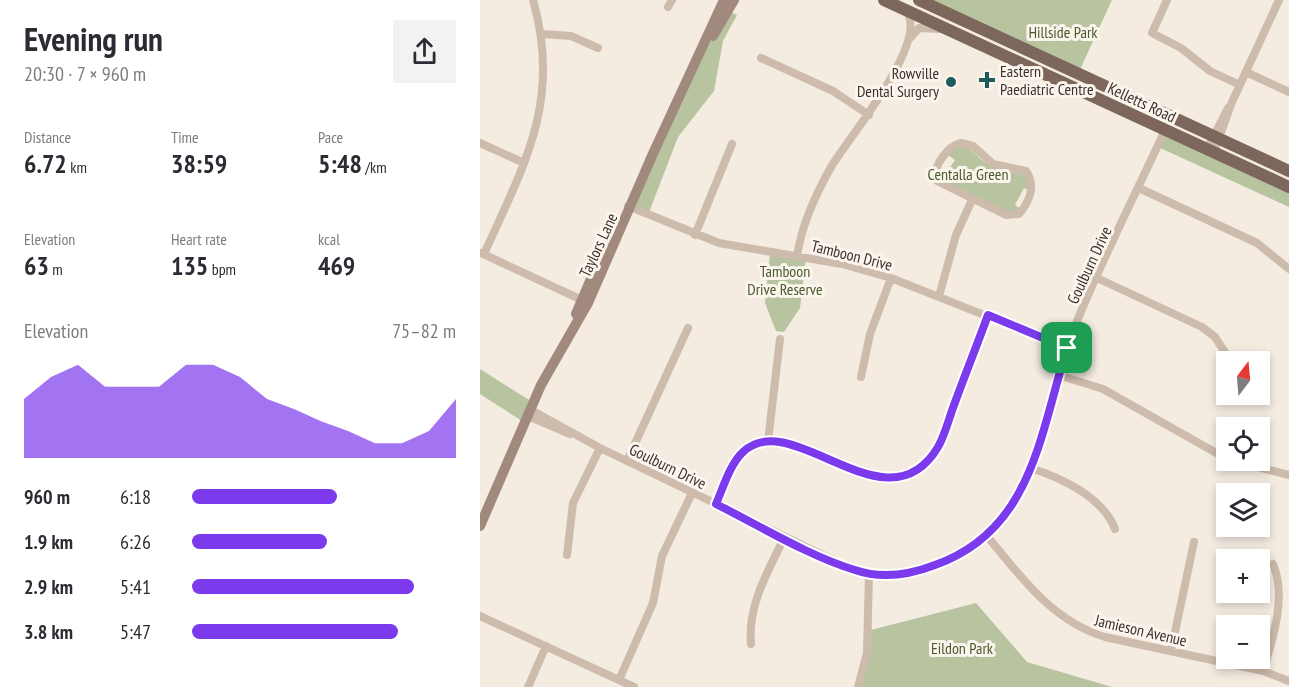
<!DOCTYPE html>
<html lang="en">
<head>
<meta charset="utf-8">
<style>
	:root { --surface:#fff; --page:#f2f2f3; --text:#2b2b33; --muted:#7c7c81; --accent:#7c3aed }
	body { margin:0; font-family:"PT Sans Narrow",sans-serif; background:var(--page); color:var(--text); height:100vh; display:flex; flex-direction:column; font-size:22px; white-space:nowrap }
	* { box-sizing:border-box; margin:0 }
	p { font-size:20px; color:var(--muted) }
	.icon { flex:none; width:33px; height:33px; fill:none; stroke:currentColor; stroke-width:2; stroke-linecap:round; stroke-linejoin:round }
	.map { position:relative; flex:1; overflow:hidden }
	.sheet { display:flex; flex-direction:column; background:var(--surface); width:480px }
	.sheet>* { flex:none }
	.needle { width:39px; rotate:16deg }
	.controls { position:absolute; left:736px; top:351px; display:grid; gap:12px }
	.controls a { display:grid; place-items:center; width:54px; height:54px; border-radius:0px; background:var(--surface); box-shadow:0 3px 9px #0003; font-size:30px }
	.pin { position:absolute; display:grid; place-items:center; width:51px; height:51px; color:#fff; margin:-26px; border-radius:12px; box-shadow:0 3px 9px #0006 }
	.round { display:grid; place-items:center; flex:none; width:63px; height:63px; border-radius:0px; background:var(--page) }
	.overview { display:flex; align-items:center; justify-content:space-between; height:102px; padding:0 24px }
	h1 { font-size:33px; font-weight:600; line-height:45px }
	.metrics { display:grid; grid-template-columns:repeat(3,1fr); gap:9px; height:102px; padding:6px 24px }
	.metrics div { display:grid; align-content:center }
	.metrics b { font-size:26px; font-weight:600 }
	.metrics small { font-size:16px; font-weight:400 }
	.metrics p { font-size:16px }
	.chart { height:168px; padding:12px 24px }
	.chart p { display:flex; justify-content:space-between }
	.chart svg { width:100%; height:108px; margin-top:6px; fill:var(--accent); opacity:.7 }
	ul { padding:0 24px; list-style:none; font-size:20px }
	li { display:grid; grid-template-columns:96px 72px 1fr; align-items:center; height:45px }
	li i { height:15px; border-radius:8px; background:var(--accent) }
	main { display:flex; flex:1; min-height:0 }
	.map>svg:first-child { display:block }
	.green { fill:#b8c4a0 }
	.lines { fill:none; stroke-linecap:round; stroke-linejoin:round }
	.minor { stroke:#cdbbac; stroke-width:8 }
	.secondary { stroke:#a18a7d; stroke-width:10 }
	.primary { stroke:#7d675c; stroke-width:12 }
	.route-casing { stroke:#fff; stroke-width:12 }
	.route { stroke:#7c3aed; stroke-width:8 }
	.poi-dot { fill:#1f5a5e; stroke:#fbf5ee; stroke-width:2 }
	.labels { text-anchor:middle; dominant-baseline:central; stroke-width:6; stroke-linejoin:round; paint-order:stroke }
	.park-label { font-size:16px; fill:#4a5a2e; stroke:#fbf5ee }
	.poi-label { font-size:16px; fill:#3b302b; stroke:#fbf5ee; text-anchor:start }
	.street-label { font-size:16px; fill:#3b302b; stroke:#fbf5ee }
</style>
</head>
<body>
<main>
<section class="sheet">
<div class="overview"><div><h1>Evening run</h1><p>20:30 · 7 × 960 m</p></div><a class="round"><svg class="icon" aria-label="share" viewBox="0 0 24 24"><path d="M12 15V3M7 8l5-5 5 5M5 13v7h14v-7"/></svg></a></div>
<div class="metrics">
<div><p>Distance</p><b>6.72<small> km</small></b></div>
<div><p>Time</p><b>38:59</b></div>
<div><p>Pace</p><b>5:48<small> /km</small></b></div>
</div>
<div class="metrics">
<div><p>Elevation</p><b>63<small> m</small></b></div>
<div><p>Heart rate</p><b>135<small> bpm</small></b></div>
<div><p>kcal</p><b>469</b></div>
</div>
<div class="chart"><p><span>Elevation</span>75–82 m</p>
<svg viewBox="0 0 160 44" preserveAspectRatio="none"><path d="M0 44V20L10 11L20 6L30 15L40 15L50 15L60 6L70 6L80 11L90 20L100 24L110 29L120 33L130 38L140 38L150 33L160 20V44z"/></svg>
</div>
<ul>
<li><b>960 m</b>6:18<i style="width:55%"></i></li>
<li><b>1.9 km</b>6:26<i style="width:51%"></i></li>
<li><b>2.9 km</b>5:41<i style="width:84%"></i></li>
<li><b>3.8 km</b>5:47<i style="width:78%"></i></li>
</ul>
</section>
<div class="map">
<svg width="809" height="687" viewBox="0 0 809 687">
	<rect width="100%" height="100%" fill="#f4ebe1"/>
	<path class="green" d="M439 0H632L598 74Z
		M248 11 257 15 243 41 234 91 198 137 168 215 151 208 206 83Z
		M685 131 809 187V207L678 147Z
		M480 146C495 148 496 158 508 164 519 171 533 172 546 175L549 191 544 188 535 205 541 209 531 214 460 182 459 169 466 173 475 160 468 155Z
		M290 253 326 258 320 308 304 332 296 331 285 303Z
		M0 369 54 403 45 423 0 394Z
		M496 603 547 662 632 687H378L387 631Z"/>
	<g class="lines">
		<path class="minor" d="M687 0 672 33 701 48 730 71 760 85
			M188 7 192 0
			M63 34 91 36 118 48
			M429 39 439 28 460 29
			M281 58 353 91 389 115
			M766 72 809 92
			M0 143 44 163
			M481 143 493 146 513 164 546 171C556 185 550 201 539 214L526 215 457 181C451 167 468 146 481 143Z
			M727 149 748 108
			M734 152 752 102 799 0
			M659 188 777 243 809 269
			M148 206 239 243 362 264 411 278 587 348
			M215 235 252 144
			M1 253 104 301
			M4 254C44 165 82 101 53 0
			M317 256C322 224 335 196 351 167 368 138 448 45 427 12
			M617 278 722 327 735 337 748 357
			M459 296 476 235 492 200
			M578 375 623 389 747 459
			M381 377 390 334 411 278
			M51 410 120 448 374 570C405 578 433 574 462 563 559 525 558 419 591 336 620 262 658 190 691 117
			M48 416 90 434
			M288 441 300 339
			M750 460 809 475
			M147 461 208 328
			M550 468C580 477 623 497 635 529
			M235 504C243 488 250 464 263 452 312 405 408 533 458 447 465 435 469 418 474 405 485 375 497 345 508 315
			M507 536C541 577 572 621 625 637L783 671 809 681
			M87 555 93 503 120 448
			M0 616 154 687
			M271 644C267 607 288 571 304 538
			M691 651 714 542
			M783 671C793 639 807 596 793 564
			M139 680 173 603 182 556 212 493
			M48 687 66 646
			M378 687 387 653 389 574"/>
		<path class="secondary" d="M233 36 254 0
			M170 160 244 0
			M96 314 113 274
			M0 526 61 385 108 303 172 156"/>
		<path class="primary" d="M404 0 809 187
			M439 0 809 171"/>
	</g>
	<g class="lines">
		<g class="route-casing">
			<path id="route" d="M508 315 587 348C560 434 552 531 455 565 429 575 401 579 375 570 331 557 278 525 236 504 243 488 250 464 263 452 312 405 407 533 458 447 465 435 469 418 474 405 485 375 497 345 508 315Z"/>
		</g>
		<use href="#route" class="route"/>
	</g>
	<g class="poi-dot">
		<path d="M504 71h6v6h6v6h-6v6h-6v-6h-6v-6h6z"/>
		<circle cx="471" cy="82" r="6"/>
	</g>
	<g class="labels">
		<g class="park-label">
			<text x="583" y="32">Hillside Park</text>
			<text x="488" y="174">Centalla Green</text>
			<text x="305" y="271">Tamboon<tspan x="305" dy="18">Drive Reserve</tspan></text>
			<text x="482" y="648">Eildon Park</text>
		</g>
		<g class="poi-label">
			<text x="520" y="71">Eastern<tspan x="520" dy="18">Paediatric Centre</tspan></text>
			<text x="459" y="73" text-anchor="end">Rowville<tspan x="459" dy="18">Dental Surgery</tspan></text>
		</g>
		<g class="street-label">
			<text transform="translate(662 102) rotate(25)">Kelletts Road</text>
			<text transform="translate(118 245) rotate(-65)">Taylors Lane</text>
			<text transform="translate(372 255) rotate(14)">Tamboon Drive</text>
			<text transform="translate(609 265) rotate(-65)">Goulburn Drive</text>
			<text transform="translate(188 466) rotate(26)">Goulburn Drive</text>
			<text transform="translate(661 630) rotate(13)">Jamieson Avenue</text>
		</g>
	</g>
</svg>
<div class="controls">
<a><svg class="needle" viewBox="-14 -14 28 28"><path d="M0-13l5 13h-10z" fill="#e53935"/><path d="M0 13l5-13h-10z" fill="#7c7c81"/></svg></a>
<a><svg class="icon" aria-label="locate" viewBox="0 0 24 24"><circle cx="12" cy="12" r="6"/><path d="M12 2v4M12 18v4M2 12h4M18 12h4"/></svg></a>
<a><svg class="icon" aria-label="layers" viewBox="0 0 24 24"><path d="M12 4l9 5-9 5-9-5zM3 14l9 5 9-5"/></svg></a>
<a>+</a>
<a>−</a>
</div>
<div class="pin" style="left:587px;top:348px;background:#1e9e55"><svg class="icon" aria-label="arrive" viewBox="0 0 24 24"><path d="M6 21V4h12l-3 4 3 4H6"/></svg></div>
</div>
</main>
</body>
</html>
